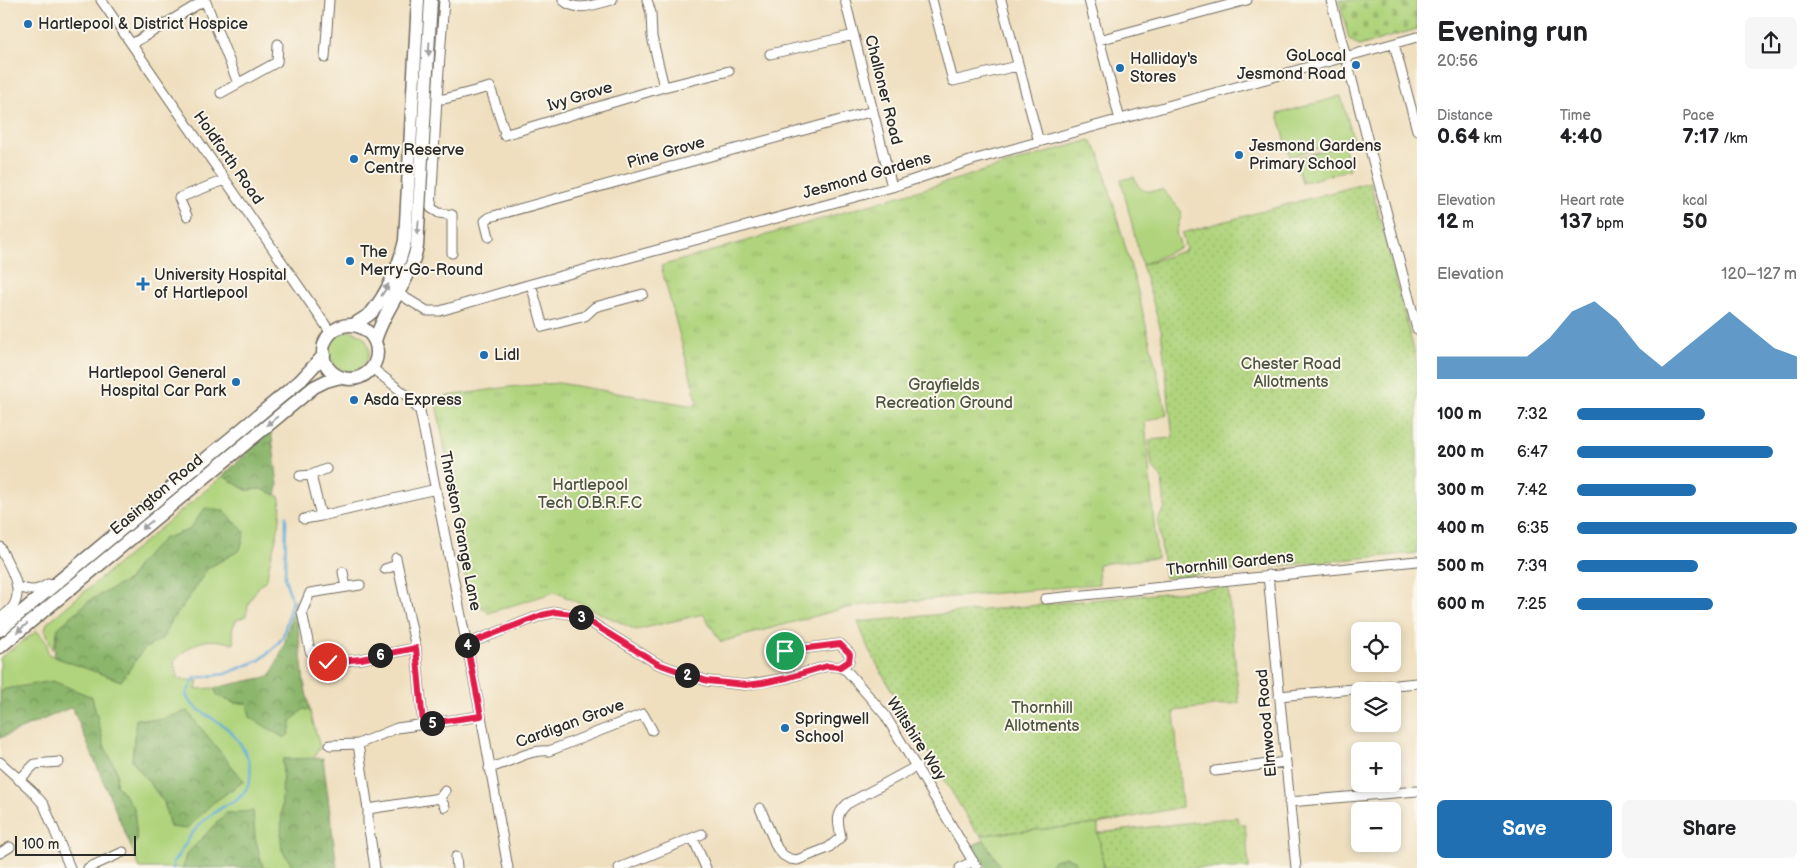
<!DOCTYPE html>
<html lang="en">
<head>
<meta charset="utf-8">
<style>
	:root { --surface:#fff; --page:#f6f6f6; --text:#202124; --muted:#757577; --accent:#1f6fb2 }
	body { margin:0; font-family:"Balsamiq Sans",sans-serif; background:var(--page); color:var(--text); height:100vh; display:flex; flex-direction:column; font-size:19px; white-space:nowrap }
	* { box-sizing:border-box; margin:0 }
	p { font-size:16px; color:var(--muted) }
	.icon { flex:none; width:28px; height:28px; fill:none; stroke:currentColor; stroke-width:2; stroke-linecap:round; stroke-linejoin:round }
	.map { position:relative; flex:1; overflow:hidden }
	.details { display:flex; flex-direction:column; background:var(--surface); width:400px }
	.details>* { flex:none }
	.buttons { position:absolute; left:1351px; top:622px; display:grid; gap:10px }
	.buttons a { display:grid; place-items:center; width:50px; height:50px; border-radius:8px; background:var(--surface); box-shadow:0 2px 8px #0003; font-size:25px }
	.scale { position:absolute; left:15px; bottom:12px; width:121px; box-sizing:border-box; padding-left:5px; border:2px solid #2b2b2b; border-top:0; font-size:14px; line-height:18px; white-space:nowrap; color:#2b2b2b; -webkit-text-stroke:4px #fbf7ec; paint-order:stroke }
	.pin { position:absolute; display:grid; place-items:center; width:42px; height:42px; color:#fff; margin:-21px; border:2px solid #fff; border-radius:50%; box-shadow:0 1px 5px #0007 }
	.km { position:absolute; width:25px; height:25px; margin:-12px; border-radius:50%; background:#222; color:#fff; font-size:14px; line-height:25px; text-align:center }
	.round { display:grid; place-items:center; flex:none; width:52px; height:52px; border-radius:8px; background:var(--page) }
	.overview { display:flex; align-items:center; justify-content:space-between; height:85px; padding:0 20px }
	h1 { font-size:28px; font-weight:700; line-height:38px }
	.figures { display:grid; grid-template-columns:repeat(3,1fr); gap:8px; height:85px; padding:5px 20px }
	.figures div { display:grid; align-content:center }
	.figures b { font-size:21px; font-weight:700 }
	.figures small { font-size:14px; font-weight:400 }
	.figures p { font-size:14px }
	.chart { height:140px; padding:10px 20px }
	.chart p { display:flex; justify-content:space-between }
	.chart svg { width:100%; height:90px; margin-top:5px; fill:var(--accent); opacity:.7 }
	.cta { display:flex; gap:10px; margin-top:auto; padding:10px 20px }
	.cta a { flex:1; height:58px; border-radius:8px; background:var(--accent); color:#fff; font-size:20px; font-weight:700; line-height:58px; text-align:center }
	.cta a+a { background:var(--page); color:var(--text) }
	ul { padding:0 20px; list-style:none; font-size:16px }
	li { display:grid; grid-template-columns:80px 60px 1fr; align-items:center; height:38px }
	li i { height:12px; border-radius:6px; background:var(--accent) }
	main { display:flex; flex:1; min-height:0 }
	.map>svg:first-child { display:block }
	.grass { fill:#b0d47d; stroke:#6e8054; fill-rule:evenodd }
	.forest { fill:url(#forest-crowns); stroke:#5c704c }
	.cemetery { fill:url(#cemetery-stones); stroke:#6e8054 }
	.park { fill:url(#park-tufts); stroke:#6e8054 }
	.garden { fill:url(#garden-dots); stroke:#6e8054 }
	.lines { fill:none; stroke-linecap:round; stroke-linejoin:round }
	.stream { stroke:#61abd9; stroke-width:2.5 }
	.minor-casing { stroke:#706a5f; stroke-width:11 }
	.highway-casing { stroke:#706a5f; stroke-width:15 }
	.minor { stroke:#fff; stroke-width:9 }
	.highway { stroke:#fff; stroke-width:12 }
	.oneway { fill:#a0a0a0 }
	.route-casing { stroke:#fff; stroke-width:10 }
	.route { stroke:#e11d48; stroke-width:6 }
	.poi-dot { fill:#1f6fb2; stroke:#fbf7ec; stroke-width:2 }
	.labels { text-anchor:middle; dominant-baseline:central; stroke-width:4; stroke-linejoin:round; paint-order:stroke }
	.poi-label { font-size:16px; fill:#2b2b2b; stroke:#fbf7ec; text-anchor:start }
	.street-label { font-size:16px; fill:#2b2b2b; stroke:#fbf7ec }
	.park-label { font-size:16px; fill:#4c5540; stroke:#fbf7ec }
</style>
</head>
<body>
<main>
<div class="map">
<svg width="1417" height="868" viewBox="0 0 1417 868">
	<defs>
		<pattern id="forest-crowns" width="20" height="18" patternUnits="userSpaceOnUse" patternTransform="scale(1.25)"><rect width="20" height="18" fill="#8cb66c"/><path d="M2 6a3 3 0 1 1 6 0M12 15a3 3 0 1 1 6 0" fill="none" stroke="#739459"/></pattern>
		<pattern id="cemetery-stones" width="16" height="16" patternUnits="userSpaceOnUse" patternTransform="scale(1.25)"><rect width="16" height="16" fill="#b0d47d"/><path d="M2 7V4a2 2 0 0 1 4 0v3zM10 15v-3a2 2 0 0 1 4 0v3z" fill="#98b66c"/></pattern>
		<pattern id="park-tufts" width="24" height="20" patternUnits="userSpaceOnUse" patternTransform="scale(1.25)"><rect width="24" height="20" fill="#b0d47d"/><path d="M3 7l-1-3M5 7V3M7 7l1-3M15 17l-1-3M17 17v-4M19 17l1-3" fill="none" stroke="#98b66c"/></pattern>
		<pattern id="garden-dots" width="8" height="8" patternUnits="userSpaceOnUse" patternTransform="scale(1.25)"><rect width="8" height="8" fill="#b0d47d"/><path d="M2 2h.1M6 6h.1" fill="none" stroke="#98b66c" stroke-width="1.8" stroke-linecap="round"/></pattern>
	</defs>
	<rect width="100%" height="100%" fill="#fbf7ec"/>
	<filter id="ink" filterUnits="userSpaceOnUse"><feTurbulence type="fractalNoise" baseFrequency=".02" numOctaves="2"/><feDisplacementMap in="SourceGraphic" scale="10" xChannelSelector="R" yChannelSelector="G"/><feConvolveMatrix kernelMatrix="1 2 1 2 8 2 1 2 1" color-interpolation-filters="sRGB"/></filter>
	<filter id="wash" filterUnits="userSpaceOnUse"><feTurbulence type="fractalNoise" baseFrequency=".0096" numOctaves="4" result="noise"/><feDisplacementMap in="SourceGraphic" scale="20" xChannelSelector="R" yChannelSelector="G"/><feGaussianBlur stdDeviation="1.12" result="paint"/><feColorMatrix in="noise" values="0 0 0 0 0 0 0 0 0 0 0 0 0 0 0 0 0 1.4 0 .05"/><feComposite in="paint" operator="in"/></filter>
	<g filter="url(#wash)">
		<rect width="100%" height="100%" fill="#efdfbf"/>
		<path class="grass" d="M1341 96 1353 138 1290 156 1278 114Z
			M1343 145 1350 169 1302 183 1295 158Z
			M1134 177C1141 195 1146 191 1163 190L1182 212 1176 233 1181 247 1142 265 1121 180Z
			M329 351a20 20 0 1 1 40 0a20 20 0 1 1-40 0Z
			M223 476 246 490 261 489 279 496C286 520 269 553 267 579 255 589 248 600 246 616L236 620 232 630 234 644C208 636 191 641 174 662L178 679 199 681 195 689 214 688 218 696 234 703H247L289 734 291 720 304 709 310 711 320 747 313 759 283 760 282 850 294 868H263L255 837 253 812 186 855 183 868H140L131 847 137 841 134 808 116 784 117 772 104 745 92 697 5 689 0 693V658L37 631 47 643 48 654 121 681 143 649 163 638 171 620 181 609 208 568 240 550 206 508 189 530 163 539 139 563 129 580 90 600 58 628 53 650 45 629 47 623ZM136 719 159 720 244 781 214 802 170 827 164 802 132 760Z
			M1098 824V833L1104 868H1001L981 835Z"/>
		<path class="forest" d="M271 430 278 485 276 495 261 489 246 490 223 476Z
			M205 508 223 510 245 532 240 550 208 568 181 609 171 620 163 638 143 650 121 681 54 657 58 628 90 600 129 580 139 563 163 539 189 530Z
			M295 600 304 682 310 711 304 709 292 720 289 734 284 738 250 717 247 703H234L218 696 214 688 271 676 284 646Z
			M53 681 92 697 104 745 117 772 116 784 134 808 137 841 131 847 72 707 0 738V693L5 689Z
			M187 711 244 781 214 802 186 829 170 827 164 802 132 760 136 719 159 720Z
			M323 758 337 868H294L282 850 281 840 283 759Z
			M253 811 255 837 263 868H183L186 855 226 813Z
			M984 840 1001 868H986L973 845Z
			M1066 857 1075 860 1077 868H1049L1054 860Z"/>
		<path class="cemetery" d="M1339 0H1417V29L1359 46 1349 39Z"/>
		<path class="park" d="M1090 140 1099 153 1138 292 1167 415 1145 422 1157 558 1098 564 1099 584 864 605 841 609 721 642 703 614 636 630 555 592 488 613 469 595 460 548 456 505 435 398 509 387 559 383 688 405 698 404 661 266Z"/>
		<path class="garden" d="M1370 182 1417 362V553L1252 568V566H1248V569L1165 578 1158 519 1165 508 1162 478 1152 467 1149 440 1173 438 1161 330 1142 265 1186 250 1182 233Z
			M1228 587 1239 703 1174 711 1182 807 1098 824 981 835 976 832 903 711 869 650 858 622Z
			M1237 817 1239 824H1245L1249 868H1104L1098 833Z"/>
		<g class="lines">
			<path class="stream" d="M173 868V863C183 849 193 828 207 818 213 813 220 809 226 805 230 803 234 802 237 800 261 779 249 753 232 733 220 719 193 712 186 695L195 678 225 674 260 660 273 649 283 637 292 600 285 579 286 516"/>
		</g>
	</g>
	<g filter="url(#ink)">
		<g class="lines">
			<g class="minor-casing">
				<path id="minor" d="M101 0 331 333
					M205 0 238 83
					M444 0 437 98 431 208 439 213 452 215V253
					M563 0C577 13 595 4 612 0
					M845 0 892 187
					M932 0 953 81 1017 66
					M1001 0 1039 142
					M1089 0 1120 120
					M1331 0 1417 329
					M1099 40 1247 0
					M132 44 205 0
					M1394 44 1417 130
					M770 54 854 35
					M325 58 329 0
					M664 87 729 71
					M221 93 277 62 278 44
					M437 98 444 99 490 87 504 130
					M504 135 664 87 652 37 651 13 647 0
					M187 216 179 198 224 180
					M489 237 485 221 490 217 873 111
					M531 284 543 327 585 316 595 307 643 294
					M399 294 427 311H440L531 284 892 187 973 160 1417 37
					M372 368 405 394 420 411 481 716 508 868
					M311 475 321 516 436 489
					M300 476 311 475 326 469
					M304 519 321 516
					M0 547C8 565 26 589 12 608 9 612 4 615 0 618
					M396 558 416 648 423 724
					M385 569 397 565
					M343 572 346 587
					M1268 575 1296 868
					M360 585 310 593 302 612 310 651 315 657 328 663 361 659 416 648
					M18 587C30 591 37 592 48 584
					M1045 599 1417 561
					M467 644 542 615 556 612 565 613 582 617 658 664 707 681 745 685 787 678 827 666 840 667 847 671 885 715 977 868
					M785 651 840 644 850 654 849 661 840 667
					M1279 696 1417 683
					M358 744 368 809V823L375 868
					M330 745 358 744 397 728 481 716
					M0 762 32 791 44 805 70 868
					M489 768C508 764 531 748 549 751L643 714 652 730
					M1215 771 1285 762
					M19 780 35 764 59 762
					M445 791 440 798 445 807
					M1289 802 1417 791
					M760 808 777 848 783 855 790 859 797 860 828 848 841 837C838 822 835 815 847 804L917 766
					M368 809 440 798
					M693 838 706 868
					M0 853 10 847
					M456 857 457 868
					M88 868 123 852
					M619 868 702 834
					M960 868 973 861"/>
			</g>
			<g class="highway-casing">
				<path id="highway" d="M353 325C359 321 367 317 372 312 388 292 399 266 405 241L418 0
					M323 352a27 27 0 1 1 54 0a27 27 0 1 1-54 0Z
					M375 341C385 306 410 284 417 246L431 0
					M0 630 301 380 324 355
					M0 647 314 387 326 381 340 377"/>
			</g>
			<use href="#minor" class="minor"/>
			<use href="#highway" class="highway"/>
		</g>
		<defs><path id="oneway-solid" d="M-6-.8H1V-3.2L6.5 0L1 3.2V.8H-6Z" transform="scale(1.25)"/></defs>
		<g class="oneway">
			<use href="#oneway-solid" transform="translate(429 49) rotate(93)"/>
			<use href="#oneway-solid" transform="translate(418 228) rotate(95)"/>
			<use href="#oneway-solid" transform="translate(385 290) rotate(-58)"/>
			<use href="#oneway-solid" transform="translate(272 421) rotate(141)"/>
			<use href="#oneway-solid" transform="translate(147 525) rotate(140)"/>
			<use href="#oneway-solid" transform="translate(22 628) rotate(140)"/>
		</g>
	</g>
	<g class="lines" filter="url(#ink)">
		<g class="route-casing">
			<path id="route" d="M328 662 361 659 416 648 423 724 481 716 467 644 542 615 556 612 572 614 582 617 658 664 707 681 746 685 762 683 787 678 827 666 840 667 849 661 850 654 840 644 785 651"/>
		</g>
		<use href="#route" class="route"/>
	</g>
	<g class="poi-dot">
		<circle cx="28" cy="24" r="5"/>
		<circle cx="1356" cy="65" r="5"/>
		<circle cx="1120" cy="68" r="5"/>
		<circle cx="1239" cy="155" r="5"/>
		<circle cx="354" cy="159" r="5"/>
		<circle cx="350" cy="261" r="5"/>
		<path d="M140.5 276.5h5v5h5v5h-5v5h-5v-5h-5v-5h5z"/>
		<circle cx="484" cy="355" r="5"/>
		<circle cx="236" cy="382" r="5"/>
		<circle cx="354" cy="400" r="5"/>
		<circle cx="785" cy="728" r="5"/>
	</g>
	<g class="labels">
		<g class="poi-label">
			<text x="38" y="24">Hartlepool &amp; District Hospice</text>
			<text x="1346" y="56" text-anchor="end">GoLocal<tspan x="1346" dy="18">Jesmond Road</tspan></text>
			<text x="1130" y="59">Halliday's<tspan x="1130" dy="18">Stores</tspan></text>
			<text x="1249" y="146">Jesmond Gardens<tspan x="1249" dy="18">Primary School</tspan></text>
			<text x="364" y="150">Army Reserve<tspan x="364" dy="18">Centre</tspan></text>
			<text x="360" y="252">The<tspan x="360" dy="18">Merry-Go-Round</tspan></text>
			<text x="154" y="275">University Hospital<tspan x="154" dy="18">of Hartlepool</tspan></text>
			<text x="494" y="355">Lidl</text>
			<text x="226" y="373" text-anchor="end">Hartlepool General<tspan x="226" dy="18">Hospital Car Park</tspan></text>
			<text x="364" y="400">Asda Express</text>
			<text x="795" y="719">Springwell<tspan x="795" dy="18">School</tspan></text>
		</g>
		<g class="street-label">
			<text transform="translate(883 90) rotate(76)">Challoner Road</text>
			<text transform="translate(580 97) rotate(-17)">Ivy Grove</text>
			<text transform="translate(666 153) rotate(-16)">Pine Grove</text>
			<text transform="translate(228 158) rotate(55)">Holdforth Road</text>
			<text transform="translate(867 176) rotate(-16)">Jesmond Gardens</text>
			<text transform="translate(157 495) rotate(-40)">Easington Road</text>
			<text transform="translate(460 531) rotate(79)">Throston Grange Lane</text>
			<text transform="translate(1230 564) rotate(-6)">Thornhill Gardens</text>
			<text transform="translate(1267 723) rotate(-95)">Elmwood Road</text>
			<text transform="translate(570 724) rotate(-20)">Cardigan Grove</text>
			<text transform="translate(916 739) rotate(57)">Wiltshire Way</text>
		</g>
		<g class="park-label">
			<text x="1291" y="364">Chester Road<tspan x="1291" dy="18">Allotments</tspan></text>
			<text x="944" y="385">Grayfields<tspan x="944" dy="18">Recreation Ground</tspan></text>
			<text x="590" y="485">Hartlepool<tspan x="590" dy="18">Tech O.B.R.F.C</tspan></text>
			<text x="1042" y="708">Thornhill<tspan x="1042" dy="18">Allotments</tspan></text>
		</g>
	</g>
</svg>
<div class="buttons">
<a><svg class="icon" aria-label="locate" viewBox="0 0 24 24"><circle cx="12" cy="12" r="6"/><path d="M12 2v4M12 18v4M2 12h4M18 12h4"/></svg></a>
<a><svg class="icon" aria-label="layers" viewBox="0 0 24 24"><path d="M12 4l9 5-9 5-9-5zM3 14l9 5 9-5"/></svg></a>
<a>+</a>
<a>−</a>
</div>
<div class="scale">100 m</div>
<div class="pin" style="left:785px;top:651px;background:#1e9e55"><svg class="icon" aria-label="arrive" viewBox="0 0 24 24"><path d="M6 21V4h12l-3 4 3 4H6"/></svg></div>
<div class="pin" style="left:328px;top:662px;background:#d93025"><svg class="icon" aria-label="check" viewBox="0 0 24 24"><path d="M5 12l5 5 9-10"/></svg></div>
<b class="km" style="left:687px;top:675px">2</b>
<b class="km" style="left:581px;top:617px">3</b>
<b class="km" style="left:467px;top:645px">4</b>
<b class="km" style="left:432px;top:723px">5</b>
<b class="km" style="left:380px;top:655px">6</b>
</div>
<section class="details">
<div class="overview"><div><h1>Evening run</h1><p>20:56</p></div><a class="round"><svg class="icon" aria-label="share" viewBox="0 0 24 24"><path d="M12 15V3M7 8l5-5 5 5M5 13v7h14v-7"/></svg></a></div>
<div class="figures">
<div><p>Distance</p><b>0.64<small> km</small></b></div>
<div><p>Time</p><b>4:40</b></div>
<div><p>Pace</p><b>7:17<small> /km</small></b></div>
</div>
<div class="figures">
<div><p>Elevation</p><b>12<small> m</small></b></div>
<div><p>Heart rate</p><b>137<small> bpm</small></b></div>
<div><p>kcal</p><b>50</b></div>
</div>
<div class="chart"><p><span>Elevation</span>120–127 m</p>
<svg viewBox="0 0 160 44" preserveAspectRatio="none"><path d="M0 44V33L10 33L20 33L30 33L40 33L50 24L60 11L70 6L80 15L90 29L100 38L110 29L120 20L130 11L140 20L150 29L160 33V44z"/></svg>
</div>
<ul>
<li><b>100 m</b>7:32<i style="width:58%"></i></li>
<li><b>200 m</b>6:47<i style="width:89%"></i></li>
<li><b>300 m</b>7:42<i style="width:54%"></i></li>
<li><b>400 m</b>6:35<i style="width:100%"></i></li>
<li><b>500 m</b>7:39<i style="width:55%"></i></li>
<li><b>600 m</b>7:25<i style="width:62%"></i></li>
</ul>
<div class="cta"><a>Save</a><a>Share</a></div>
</section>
</main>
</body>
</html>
